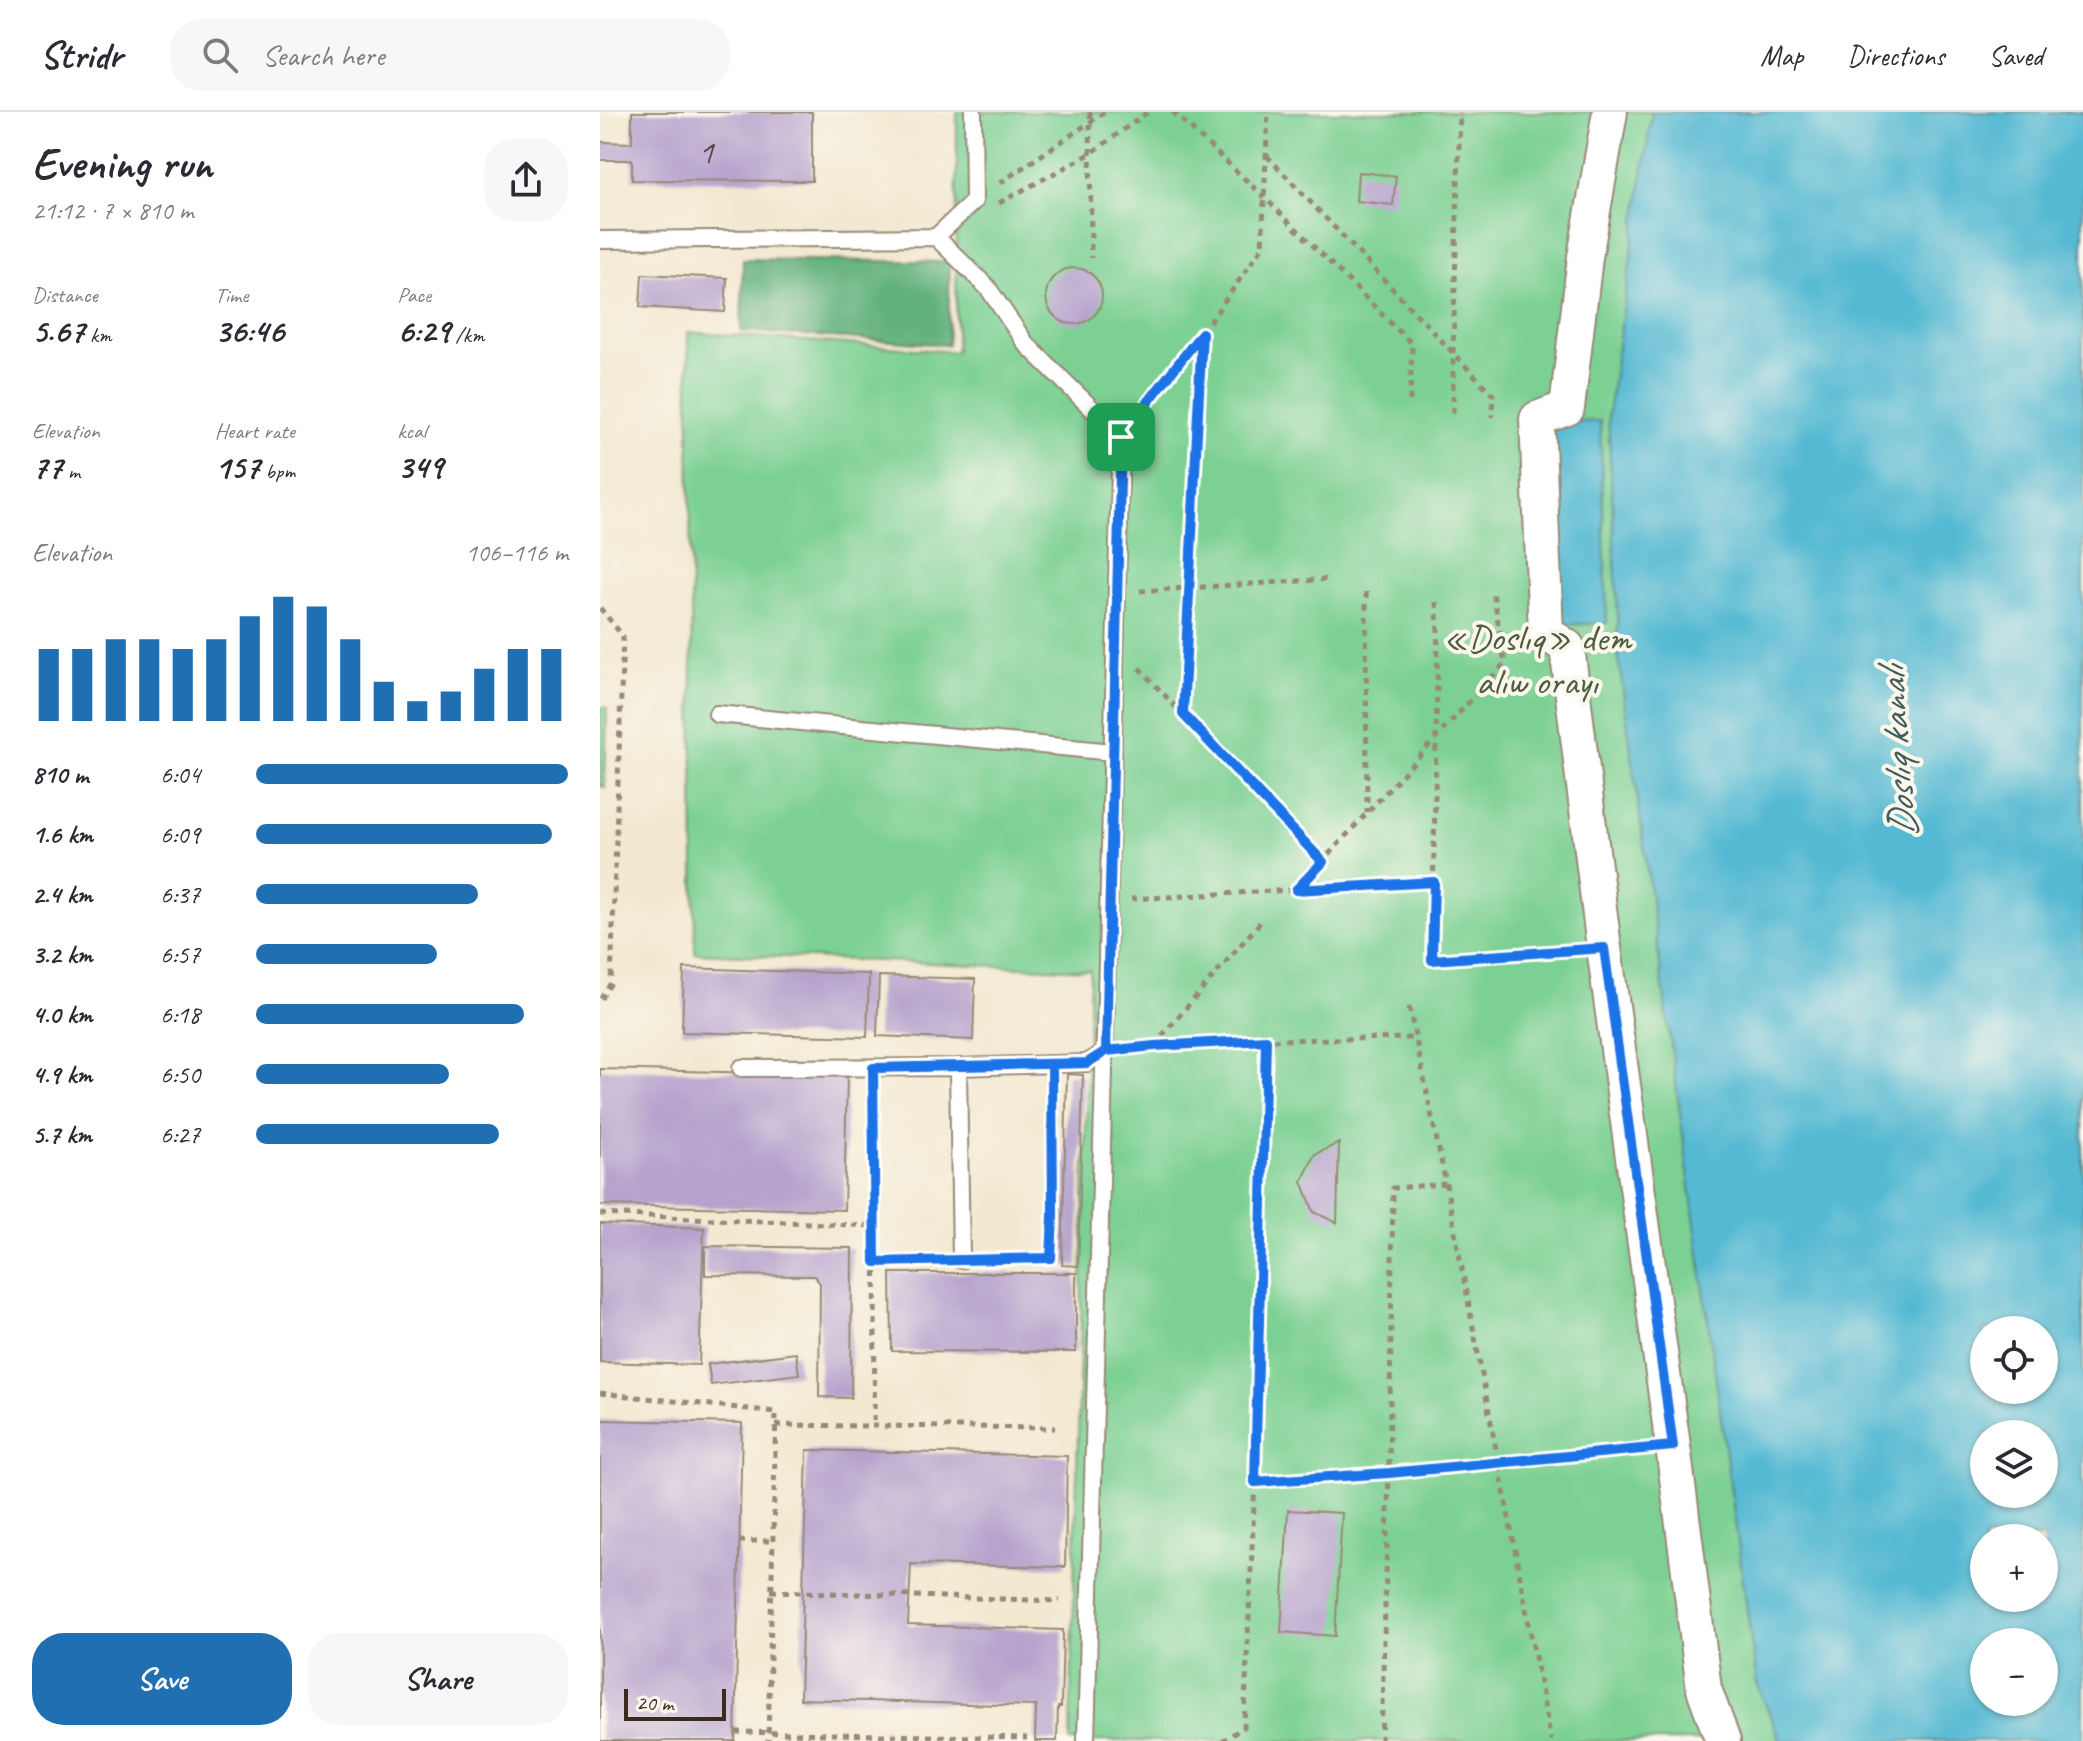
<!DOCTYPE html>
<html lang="en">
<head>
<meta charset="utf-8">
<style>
	:root { --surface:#fff; --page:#f7f7f7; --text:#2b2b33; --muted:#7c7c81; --line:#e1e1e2; --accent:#1f6fb2 }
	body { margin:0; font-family:Caveat,sans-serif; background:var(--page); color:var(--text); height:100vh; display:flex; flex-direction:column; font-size:30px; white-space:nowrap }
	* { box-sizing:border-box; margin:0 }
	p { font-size:26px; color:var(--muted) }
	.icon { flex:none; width:44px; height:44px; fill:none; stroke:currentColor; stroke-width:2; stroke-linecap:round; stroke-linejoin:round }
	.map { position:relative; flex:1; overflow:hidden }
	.details { display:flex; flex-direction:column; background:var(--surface); width:600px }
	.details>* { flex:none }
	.fabs { position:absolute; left:1370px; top:1204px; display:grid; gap:16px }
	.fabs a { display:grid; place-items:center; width:88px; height:88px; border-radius:50%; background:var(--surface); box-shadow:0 2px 6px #0004; font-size:40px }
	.scale { position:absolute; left:24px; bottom:20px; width:102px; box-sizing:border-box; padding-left:8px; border:4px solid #3b2a1e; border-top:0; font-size:22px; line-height:28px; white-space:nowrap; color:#3b2a1e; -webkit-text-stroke:6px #fbf7ec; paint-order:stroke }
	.pin { position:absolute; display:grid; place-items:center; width:68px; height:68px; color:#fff; margin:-34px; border-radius:16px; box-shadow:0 4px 12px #0006 }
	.round { display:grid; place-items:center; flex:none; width:84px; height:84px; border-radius:32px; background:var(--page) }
	.head { display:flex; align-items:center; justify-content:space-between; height:136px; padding:0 32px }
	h1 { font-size:44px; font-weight:800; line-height:60px }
	.metrics { display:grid; grid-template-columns:repeat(3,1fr); gap:12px; height:136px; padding:8px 32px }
	.metrics div { display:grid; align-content:center }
	.metrics b { font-size:34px; font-weight:800 }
	.metrics small { font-size:22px; font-weight:400 }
	.metrics p { font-size:22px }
	.chart { height:224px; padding:16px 32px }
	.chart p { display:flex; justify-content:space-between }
	.chart svg { width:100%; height:144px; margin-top:8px; stroke:var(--accent); stroke-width:6 }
	.cta { display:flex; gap:16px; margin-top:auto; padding:16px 32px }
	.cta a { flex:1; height:92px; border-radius:32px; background:var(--accent); color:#fff; font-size:32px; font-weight:800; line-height:92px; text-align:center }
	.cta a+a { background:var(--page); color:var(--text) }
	ul { padding:0 32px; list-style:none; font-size:26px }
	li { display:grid; grid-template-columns:128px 96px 1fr; align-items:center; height:60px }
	li i { height:20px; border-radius:10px; background:var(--accent) }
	header { display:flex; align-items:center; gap:48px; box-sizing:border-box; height:112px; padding:0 40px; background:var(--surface); border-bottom:2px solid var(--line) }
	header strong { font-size:38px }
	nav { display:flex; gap:44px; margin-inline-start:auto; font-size:28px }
	.search { width:560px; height:72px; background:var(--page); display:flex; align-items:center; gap:20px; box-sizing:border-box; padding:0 28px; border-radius:32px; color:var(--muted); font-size:30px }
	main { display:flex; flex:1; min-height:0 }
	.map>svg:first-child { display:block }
	.green { fill:#7bd093; stroke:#5b7d58; stroke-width:2; fill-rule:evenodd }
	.forest { fill:#64b27d; stroke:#506e4e; stroke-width:2 }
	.water { fill:#54b9d3; stroke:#487278; stroke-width:2; fill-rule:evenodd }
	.building { fill:#b6a3cd }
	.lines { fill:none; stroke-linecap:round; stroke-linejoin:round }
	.lane-casing { stroke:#978977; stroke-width:20 }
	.street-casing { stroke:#978977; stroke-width:38 }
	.path { stroke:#978977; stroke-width:5; stroke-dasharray:6 6; stroke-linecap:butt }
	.lane { stroke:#fff; stroke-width:16 }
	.street { stroke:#fff; stroke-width:34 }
	.route-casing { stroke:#fff; stroke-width:16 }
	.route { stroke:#1a73e8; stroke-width:10 }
	.labels { text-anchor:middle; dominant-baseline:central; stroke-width:8; stroke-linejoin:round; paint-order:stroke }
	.number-label { font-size:34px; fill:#5a484a }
	.park-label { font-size:38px; fill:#4e5c41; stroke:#fbf7ec }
	.water-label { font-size:40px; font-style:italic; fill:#445c5d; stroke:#fbf7ec }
</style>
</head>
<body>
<header>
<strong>Stridr</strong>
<div class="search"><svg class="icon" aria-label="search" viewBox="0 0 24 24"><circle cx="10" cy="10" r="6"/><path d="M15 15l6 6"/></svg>Search here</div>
<nav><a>Map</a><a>Directions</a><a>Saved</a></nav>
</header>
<main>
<section class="details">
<div class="head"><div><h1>Evening run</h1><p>21:12 · 7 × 810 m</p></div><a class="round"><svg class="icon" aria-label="share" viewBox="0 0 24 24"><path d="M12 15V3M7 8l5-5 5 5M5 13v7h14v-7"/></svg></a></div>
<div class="metrics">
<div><p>Distance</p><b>5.67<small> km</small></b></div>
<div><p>Time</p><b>36:46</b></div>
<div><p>Pace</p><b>6:29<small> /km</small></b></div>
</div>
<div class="metrics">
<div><p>Elevation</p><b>77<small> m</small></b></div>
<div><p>Heart rate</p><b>157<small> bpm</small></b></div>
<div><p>kcal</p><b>349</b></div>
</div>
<div class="chart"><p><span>Elevation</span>106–116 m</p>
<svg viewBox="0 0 160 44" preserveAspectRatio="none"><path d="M5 44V22M15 44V22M25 44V19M35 44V19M45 44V22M55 44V19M65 44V12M75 44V6M85 44V9M95 44V19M105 44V32M115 44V38M125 44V35M135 44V28M145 44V22M155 44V22"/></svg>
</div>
<ul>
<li><b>810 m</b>6:04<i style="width:100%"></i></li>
<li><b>1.6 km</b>6:09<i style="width:95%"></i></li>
<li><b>2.4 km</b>6:37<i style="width:71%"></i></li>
<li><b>3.2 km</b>6:57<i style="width:58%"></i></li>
<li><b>4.0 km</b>6:18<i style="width:86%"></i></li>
<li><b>4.9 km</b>6:50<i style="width:62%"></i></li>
<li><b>5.7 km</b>6:27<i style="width:78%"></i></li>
</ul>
<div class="cta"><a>Save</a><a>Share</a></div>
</section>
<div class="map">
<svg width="1483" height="1629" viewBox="0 0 1483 1629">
	<rect width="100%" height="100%" fill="#fbf7ec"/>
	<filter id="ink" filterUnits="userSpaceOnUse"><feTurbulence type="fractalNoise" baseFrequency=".0125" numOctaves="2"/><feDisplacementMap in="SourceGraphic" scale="16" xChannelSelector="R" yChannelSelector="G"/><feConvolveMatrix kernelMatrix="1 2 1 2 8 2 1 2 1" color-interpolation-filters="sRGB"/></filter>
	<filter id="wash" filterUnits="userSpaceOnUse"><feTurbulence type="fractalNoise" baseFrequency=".006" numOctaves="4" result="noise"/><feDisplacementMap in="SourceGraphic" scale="32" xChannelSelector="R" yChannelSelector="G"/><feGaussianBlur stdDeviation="1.8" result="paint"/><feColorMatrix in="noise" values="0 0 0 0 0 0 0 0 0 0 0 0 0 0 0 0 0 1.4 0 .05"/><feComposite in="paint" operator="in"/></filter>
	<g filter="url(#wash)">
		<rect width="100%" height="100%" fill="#f3e8d0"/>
		<path class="green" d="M357 0H1483V1629H470L490 858 95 841 88 220 356 240ZM1384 1218H1444V1278H1384ZM1384 1322H1444V1382H1384ZM1384 1426H1444V1486H1384ZM1384 1530H1444V1590H1384Z
			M0 595 7 596 5 675 0 674Z"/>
		<path class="forest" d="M143 147 350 150 348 233 141 219Z"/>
		<path class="water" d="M1052 0H1483V1629H1181L1157 1572 1017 534 1018 509 1008 303ZM1384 1218H1444V1278H1384ZM1384 1322H1444V1382H1384ZM1384 1426H1444V1486H1384ZM1384 1530H1444V1590H1384Z
			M1000 309 1007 511 958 513 951 311Z"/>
		<g id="blocks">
			<path class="building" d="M32 0H212V69L32 68V48H0V30L32 31Z
				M758 60 796 64 793 93 756 89Z
				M446 184a28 28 0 1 1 56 0a28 28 0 1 1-56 0Z
				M42 162 127 166 125 200 40 195Z
				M84 856 269 862 267 925 82 920Z
				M279 864 375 867 373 928 277 924Z
				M0 957 247 963 244 1098 0 1093Z
				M467 962 483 963 478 1154 462 1153Z
				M739 1031 737 1111 714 1100 702 1069 715 1042Z
				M0 1112 104 1116 99 1253 0 1250Z
				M105 1134 252 1136 251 1286 219 1285 220 1171 214 1164 105 1163Z
				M291 1161H476V1240L292 1239Z
				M196 1241 199 1262 111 1273 108 1252Z
				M0 1308 142 1311 135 1629H0Z
				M207 1338 467 1344 465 1455 311 1452 308 1513 463 1518 461 1595H458L457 1629H435L436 1594 200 1587Z
				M688 1398 742 1401 735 1524 681 1520Z"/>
		</g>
	</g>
	<g filter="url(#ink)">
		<use href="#blocks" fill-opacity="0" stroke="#978977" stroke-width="2"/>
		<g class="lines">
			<g class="lane-casing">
				<path id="lane" d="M336 125 388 176 426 232 521 325 486 1629
					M0 128 336 125 374 89 373 0
					M117 602 513 640
					M141 956 358 955
					M361 1148 358 955 487 951 506 939"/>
			</g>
			<g class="street-casing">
				<path id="street" d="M1010 0 985 145 967 296 937 307 946 521 967 535 1004 836 1073 1334 1104 1577 1123 1629"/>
			</g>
			<path class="path" d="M490 0 491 146
				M573 0 664 85 812 232 810 289
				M667 44 893 283 892 305
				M400 71 505 0
				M399 91 490 42 548 0
				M853 301V240L860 0
				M536 305 602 221 662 136 668 0
				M540 479 730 467
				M766 480 767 700
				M836 490 838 518 832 848 971 838
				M0 496 23 524 11 871 0 888
				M539 556 723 750
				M583 602 602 221
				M696 778 905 551 893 481
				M531 787 834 770
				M809 895 846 1072 951 1629
				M554 933 663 807
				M529 937 666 928 815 926
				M273 979 276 1114 274 1314
				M0 1102 276 1114
				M384 1148 451 1146 453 1103 452 975
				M275 1150 338 1149
				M0 1281 176 1300 168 1629
				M176 1313 455 1316
				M655 1370 789 1361 1040 1337
				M139 1429H172
				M171 1479 460 1489
				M135 1620 427 1626
				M622 1629 644 1615 655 1370 666 928
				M781 1629 789 1361 793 1076 846 1072"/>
			<use href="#lane" class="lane"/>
			<use href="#street" class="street"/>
		</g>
	</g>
	<g class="lines" filter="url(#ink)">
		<g class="route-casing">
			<path id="route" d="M521 325 506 939 487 951 452 952 453 1103 451 1146 275 1150 273 956 487 951 506 939 554 934 666 928 655 1370 789 1361 1073 1334 1004 836 832 848 834 770 696 778 723 750 583 602 602 221 521 325"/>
		</g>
		<use href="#route" class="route"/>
	</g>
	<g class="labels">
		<g class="number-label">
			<text x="106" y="39">1</text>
		</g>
		<g class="park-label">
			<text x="937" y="525">«Doslıq» dem<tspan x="937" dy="44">alıw orayı</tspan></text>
		</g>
		<g class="water-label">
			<text transform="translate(1297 640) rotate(-94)">Doslıq kanalı</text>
		</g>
	</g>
</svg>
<div class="fabs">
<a><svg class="icon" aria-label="locate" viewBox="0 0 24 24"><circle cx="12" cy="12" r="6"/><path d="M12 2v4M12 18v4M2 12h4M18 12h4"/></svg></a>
<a><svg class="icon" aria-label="layers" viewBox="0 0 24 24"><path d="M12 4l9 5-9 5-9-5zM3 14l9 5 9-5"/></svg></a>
<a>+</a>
<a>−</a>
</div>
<div class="scale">20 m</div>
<div class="pin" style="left:521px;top:325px;background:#1e9e55"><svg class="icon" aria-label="arrive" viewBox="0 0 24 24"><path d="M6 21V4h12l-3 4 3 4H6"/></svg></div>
</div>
</main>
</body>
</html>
